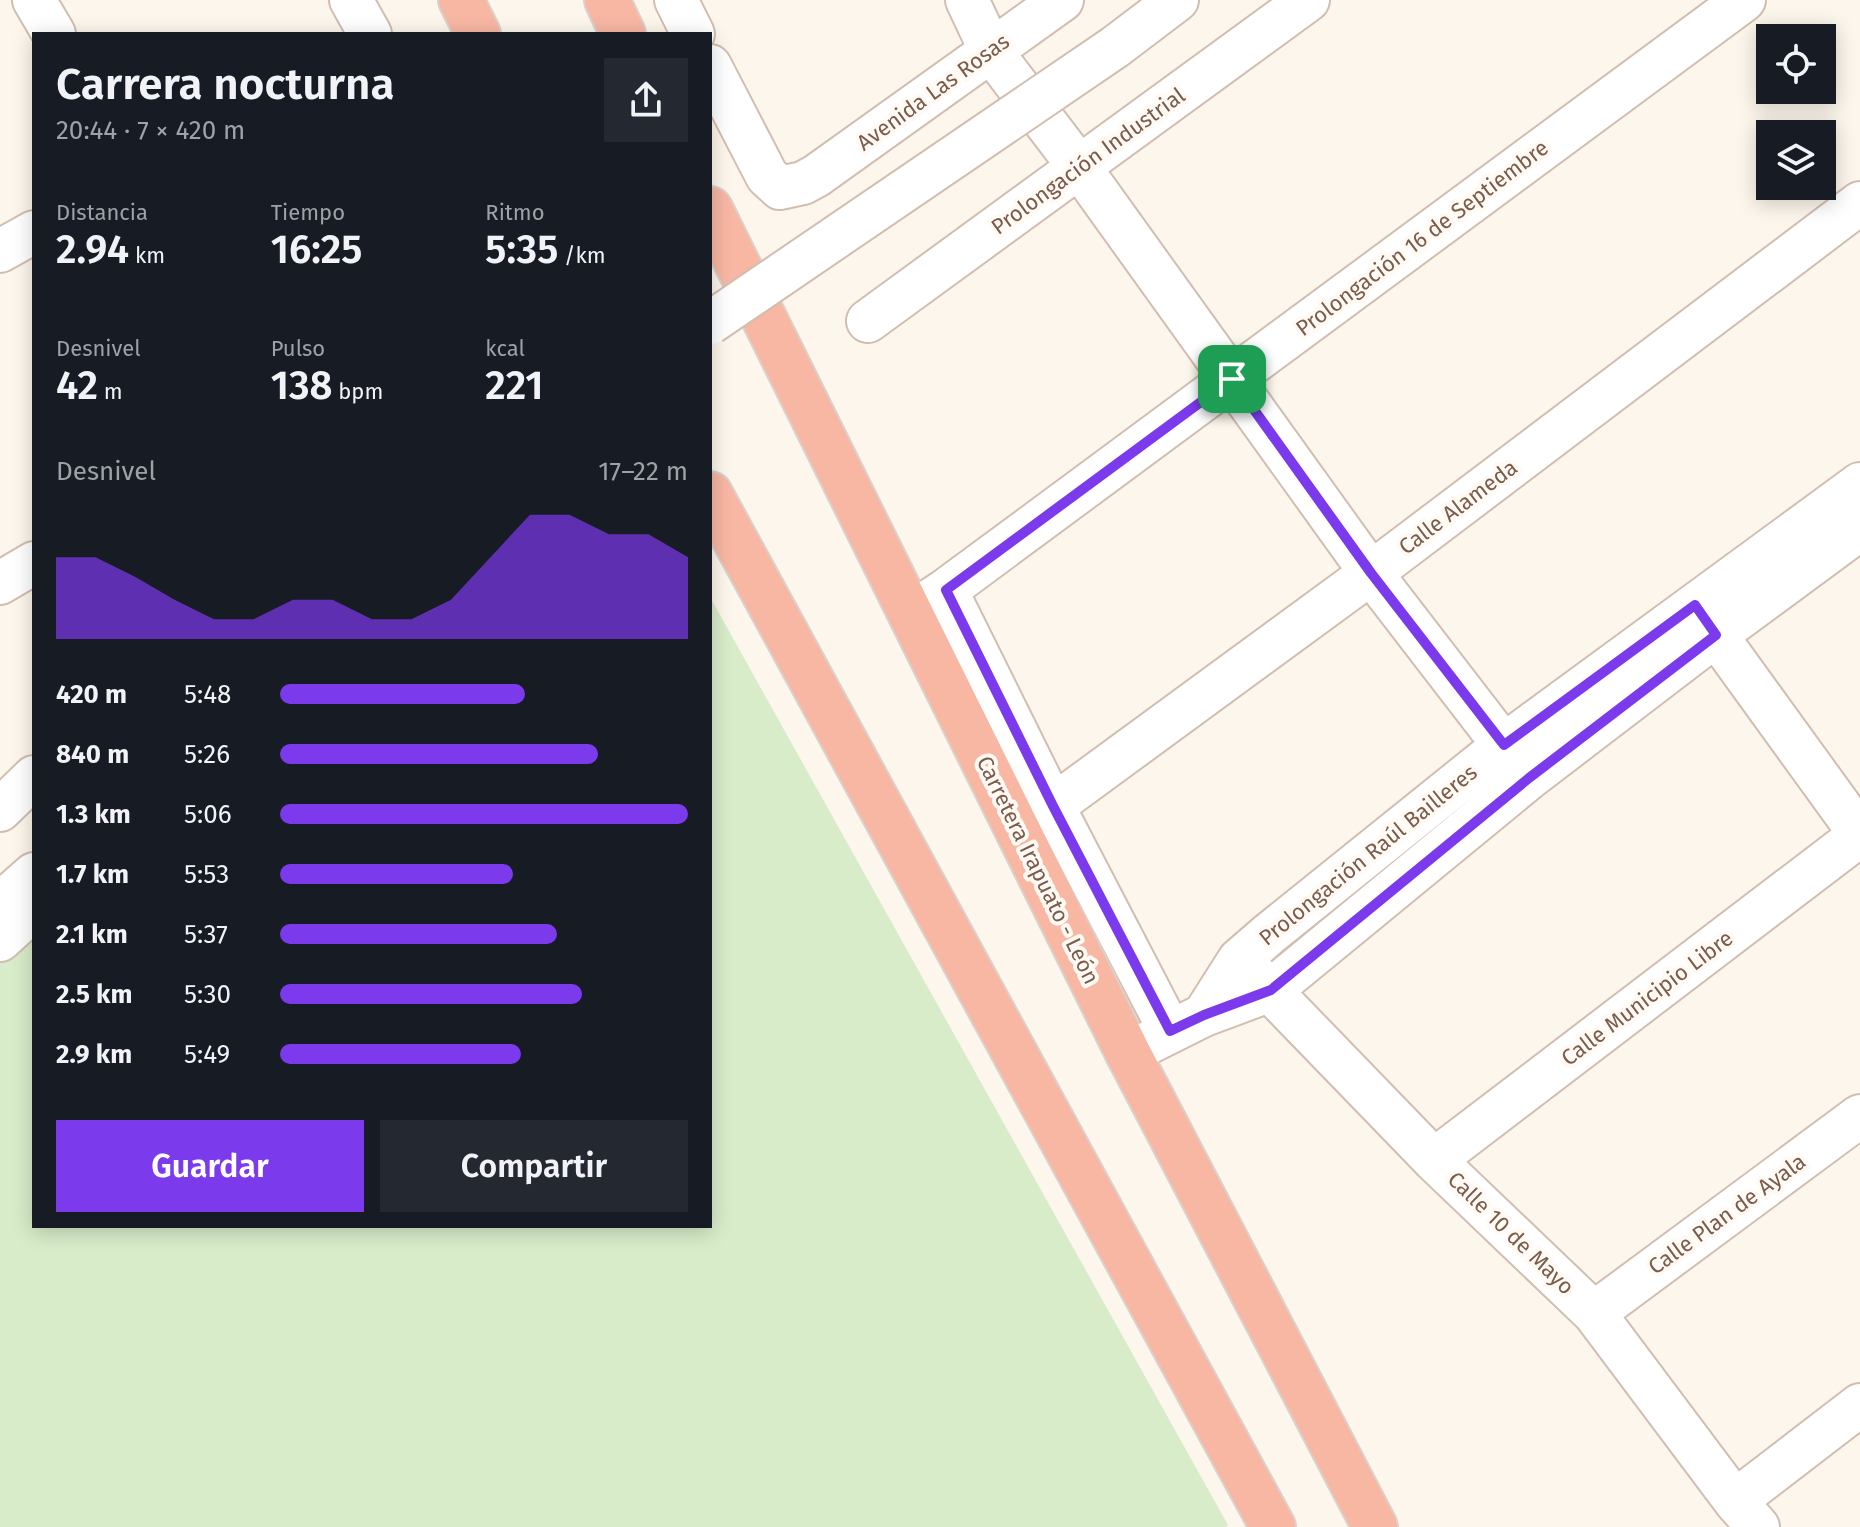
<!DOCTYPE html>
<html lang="es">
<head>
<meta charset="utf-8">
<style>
	:root { --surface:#171b24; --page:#242831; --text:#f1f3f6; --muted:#9ea1a6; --accent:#7c3aed }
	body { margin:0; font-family:"Fira Sans",sans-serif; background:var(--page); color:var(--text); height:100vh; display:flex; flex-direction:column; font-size:30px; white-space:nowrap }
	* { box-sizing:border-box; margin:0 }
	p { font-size:26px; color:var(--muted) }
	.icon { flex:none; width:44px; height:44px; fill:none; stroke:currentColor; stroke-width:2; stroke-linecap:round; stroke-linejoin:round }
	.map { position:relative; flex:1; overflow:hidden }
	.panel { position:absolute; left:32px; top:32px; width:680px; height:1196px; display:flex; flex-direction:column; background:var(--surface); border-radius:0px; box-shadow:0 4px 20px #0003 }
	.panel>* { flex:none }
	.buttons { position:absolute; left:1756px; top:24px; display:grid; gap:16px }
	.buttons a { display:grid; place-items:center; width:80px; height:80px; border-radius:0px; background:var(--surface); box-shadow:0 4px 20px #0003; font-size:40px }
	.pin { position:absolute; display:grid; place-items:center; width:68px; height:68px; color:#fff; margin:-34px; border-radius:16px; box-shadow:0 4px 12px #0006 }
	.round { display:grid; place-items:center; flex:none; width:84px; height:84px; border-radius:0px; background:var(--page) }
	.head { display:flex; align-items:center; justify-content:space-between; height:136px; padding:0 24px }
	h1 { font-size:44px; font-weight:600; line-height:60px }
	.stats { display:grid; grid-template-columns:repeat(3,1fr); gap:12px; height:136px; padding:8px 24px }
	.stats div { display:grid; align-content:center }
	.stats b { font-size:40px; font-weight:600 }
	.stats small { font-size:22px; font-weight:400 }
	.stats p { font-size:22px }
	.chart { height:224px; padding:16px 24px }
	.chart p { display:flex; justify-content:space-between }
	.chart svg { width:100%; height:144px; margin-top:8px; fill:var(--accent); opacity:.7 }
	.primary-button { display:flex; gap:16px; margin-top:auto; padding:16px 24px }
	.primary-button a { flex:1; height:92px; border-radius:0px; background:var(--accent); color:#fff; font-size:32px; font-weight:600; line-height:92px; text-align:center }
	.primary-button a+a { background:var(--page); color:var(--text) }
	ul { padding:0 24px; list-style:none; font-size:26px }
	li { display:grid; grid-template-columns:128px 96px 1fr; align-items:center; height:60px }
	li i { height:20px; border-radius:10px; background:var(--accent) }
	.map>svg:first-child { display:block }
	.green { fill:#d8ecc9 }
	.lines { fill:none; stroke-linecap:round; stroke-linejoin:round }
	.minor-casing { stroke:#d1beb0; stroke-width:46 }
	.highway-casing { stroke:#dad1cd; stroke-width:48 }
	.minor { stroke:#fff; stroke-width:42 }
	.highway { stroke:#f7b7a3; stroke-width:44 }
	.minor-bridge-casing { stroke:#d1beb0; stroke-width:46; stroke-linecap:butt }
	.minor-bridge { stroke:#fff; stroke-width:42 }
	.route-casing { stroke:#fff; stroke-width:16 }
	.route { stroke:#7c3aed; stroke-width:10 }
	.labels { text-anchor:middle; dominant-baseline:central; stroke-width:8; stroke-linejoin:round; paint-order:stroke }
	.street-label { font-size:22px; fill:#7a5c4d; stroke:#fffaf3 }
</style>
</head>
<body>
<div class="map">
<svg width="1860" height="1527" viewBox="0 0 1860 1527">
	<rect width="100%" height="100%" fill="#fdf6ec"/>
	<path class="green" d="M710 597 1228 1525 1226 1527H0V957L34 931V1226H710Z"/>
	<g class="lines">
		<g class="minor-casing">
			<path id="minor" d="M34 0 54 34
				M351 0 370 34
				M676 0 693 34
				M967 0 991 51 1080 168 1371 573 1529 778
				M1115 47 1177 0
				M710 66 767 176 780 188 803 183 816 176 1062 0
				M0 251 34 232
				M868 321 1308 0
				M0 583 34 563
				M946 590 1053 806 1170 1031
				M911 613 946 590 1744 0
				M1700 613 1860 834
				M1053 806 1371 573 1860 203
				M0 810 34 777
				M0 904 34 874
				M0 940 34 909
				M1252 972 1434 1160 1594 1313 1735 1501 1758 1527
				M1204 1015 1239 960 1269 934 1504 745 1860 484
				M1128 1053 1204 1015 1271 990 1529 778 1716 635 1860 529
				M1434 1160 1860 835
				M1594 1313 1860 1116
				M1735 1501 1860 1405"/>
		</g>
		<g class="highway-casing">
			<path id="highway" d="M461 0 478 34
				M607 0 623 34
				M710 209 1128 1053 1375 1527
				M710 494 1273 1527"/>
		</g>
		<use href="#minor" class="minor"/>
		<use href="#highway" class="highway"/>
		<g class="minor-bridge-casing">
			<path id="minor-bridge" d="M710 323 1115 47"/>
		</g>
		<use href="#minor-bridge" class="minor-bridge"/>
	</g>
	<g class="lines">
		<g class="route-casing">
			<path id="route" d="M1232 379 1371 573 1504 745 1695 605 1716 635 1529 778 1271 990 1204 1015 1170 1031 1053 806 946 590Z"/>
		</g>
		<use href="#route" class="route"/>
	</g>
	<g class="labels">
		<g class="street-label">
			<text transform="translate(933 92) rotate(-36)">Avenida Las Rosas</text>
			<text transform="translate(1088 161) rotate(-36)">Prolongación Industrial</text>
			<text transform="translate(1422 238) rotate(-37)">Prolongación 16 de Septiembre</text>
			<text transform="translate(1458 507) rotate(-37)">Calle Alameda</text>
			<text transform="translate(1368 855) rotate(-39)">Prolongación Raúl Bailleres</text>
			<text transform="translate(1038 870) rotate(64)">Carretera Irapuato - León</text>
			<text transform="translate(1647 998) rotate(-37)">Calle Municipio Libre</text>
			<text transform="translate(1727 1214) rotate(-36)">Calle Plan de Ayala</text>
			<text transform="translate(1511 1233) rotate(44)">Calle 10 de Mayo</text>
		</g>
	</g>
</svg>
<div class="buttons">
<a><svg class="icon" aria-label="locate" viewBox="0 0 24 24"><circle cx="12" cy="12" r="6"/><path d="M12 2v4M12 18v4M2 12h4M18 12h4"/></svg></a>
<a><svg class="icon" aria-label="layers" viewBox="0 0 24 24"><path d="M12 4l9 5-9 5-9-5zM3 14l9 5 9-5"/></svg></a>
</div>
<div class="pin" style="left:1232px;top:379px;background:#1e9e55"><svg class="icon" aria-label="arrive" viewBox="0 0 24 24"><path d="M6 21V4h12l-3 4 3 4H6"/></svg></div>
<section class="panel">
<div class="head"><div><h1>Carrera nocturna</h1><p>20:44 · 7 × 420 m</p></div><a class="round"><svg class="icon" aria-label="share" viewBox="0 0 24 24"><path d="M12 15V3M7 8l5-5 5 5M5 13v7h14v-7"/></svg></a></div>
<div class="stats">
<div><p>Distancia</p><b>2.94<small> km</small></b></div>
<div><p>Tiempo</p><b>16:25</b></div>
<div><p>Ritmo</p><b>5:35<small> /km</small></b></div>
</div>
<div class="stats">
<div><p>Desnivel</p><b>42<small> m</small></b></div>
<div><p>Pulso</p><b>138<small> bpm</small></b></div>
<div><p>kcal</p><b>221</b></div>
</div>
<div class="chart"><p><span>Desnivel</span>17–22 m</p>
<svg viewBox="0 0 160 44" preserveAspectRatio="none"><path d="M0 44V19L10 19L20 25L30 32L40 38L50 38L60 32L70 32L80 38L90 38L100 32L110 19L120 6L130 6L140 12L150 12L160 19V44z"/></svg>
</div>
<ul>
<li><b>420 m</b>5:48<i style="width:60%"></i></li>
<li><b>840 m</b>5:26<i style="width:78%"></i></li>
<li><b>1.3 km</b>5:06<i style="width:100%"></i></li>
<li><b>1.7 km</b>5:53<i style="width:57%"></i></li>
<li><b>2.1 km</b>5:37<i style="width:68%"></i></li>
<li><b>2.5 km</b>5:30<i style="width:74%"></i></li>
<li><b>2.9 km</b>5:49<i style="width:59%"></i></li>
</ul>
<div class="primary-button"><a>Guardar</a><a>Compartir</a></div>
</section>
</div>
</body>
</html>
